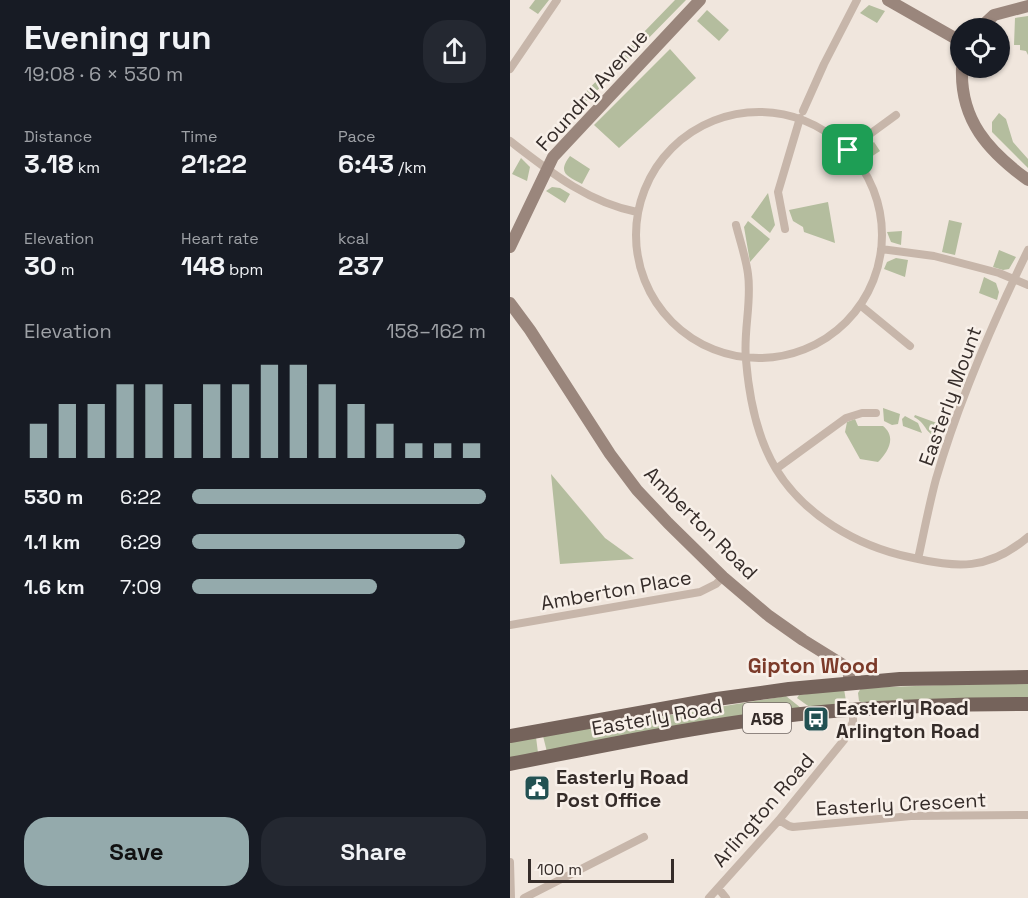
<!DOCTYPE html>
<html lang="en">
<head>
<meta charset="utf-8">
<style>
	:root { --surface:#171b24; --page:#242831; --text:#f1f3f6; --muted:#9ea1a6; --accent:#94aaac }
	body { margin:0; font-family:"Space Grotesk",sans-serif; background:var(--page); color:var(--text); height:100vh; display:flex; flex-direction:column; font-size:22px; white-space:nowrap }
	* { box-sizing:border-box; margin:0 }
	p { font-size:20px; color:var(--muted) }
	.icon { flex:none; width:33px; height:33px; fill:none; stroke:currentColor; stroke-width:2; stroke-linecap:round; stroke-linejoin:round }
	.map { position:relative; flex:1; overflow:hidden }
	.drawer { display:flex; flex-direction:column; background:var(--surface); width:510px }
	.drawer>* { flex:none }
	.controls { position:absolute; left:440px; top:18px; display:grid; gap:12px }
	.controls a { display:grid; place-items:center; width:60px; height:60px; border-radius:50%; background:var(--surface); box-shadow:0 2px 4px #0004; font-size:30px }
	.scale { position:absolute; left:18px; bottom:15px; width:146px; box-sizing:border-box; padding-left:6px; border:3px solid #352c29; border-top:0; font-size:16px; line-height:21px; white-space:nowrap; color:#352c29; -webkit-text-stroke:4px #f8f0e9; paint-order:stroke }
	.pin { position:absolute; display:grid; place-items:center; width:51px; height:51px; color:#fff; margin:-26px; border-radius:12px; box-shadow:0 3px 9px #0006 }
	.round { display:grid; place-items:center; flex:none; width:63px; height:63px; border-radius:24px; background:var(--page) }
	.head { display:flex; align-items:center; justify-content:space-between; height:102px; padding:0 24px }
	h1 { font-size:33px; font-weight:600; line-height:45px }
	.metrics { display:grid; grid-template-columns:repeat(3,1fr); gap:9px; height:102px; padding:6px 24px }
	.metrics div { display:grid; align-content:center }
	.metrics b { font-size:26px; font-weight:600 }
	.metrics small { font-size:16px; font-weight:400 }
	.metrics p { font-size:16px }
	.chart { height:168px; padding:12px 24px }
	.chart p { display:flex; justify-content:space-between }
	.chart svg { width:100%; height:108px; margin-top:6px; stroke:var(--accent); stroke-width:6 }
	.cta { display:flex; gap:12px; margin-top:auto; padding:12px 24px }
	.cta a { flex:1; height:69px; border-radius:24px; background:var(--accent); color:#111; font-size:24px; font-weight:600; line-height:69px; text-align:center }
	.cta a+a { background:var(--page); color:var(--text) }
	ul { padding:0 24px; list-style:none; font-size:20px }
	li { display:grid; grid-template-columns:96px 72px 1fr; align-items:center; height:45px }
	li i { height:15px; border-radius:8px; background:var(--accent) }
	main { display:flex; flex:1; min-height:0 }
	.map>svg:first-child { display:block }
	.green { fill:#b4bd9e }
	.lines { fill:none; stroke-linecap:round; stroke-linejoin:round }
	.street { stroke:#c7b6aa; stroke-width:8 }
	.secondary { stroke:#9a867c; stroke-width:12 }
	.primary { stroke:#75635b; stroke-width:14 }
	.labels { text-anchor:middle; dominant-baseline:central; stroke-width:5; stroke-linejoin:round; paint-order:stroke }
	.shield { fill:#f8f0e9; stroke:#706763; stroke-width:1.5 }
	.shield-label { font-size:18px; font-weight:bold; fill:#352c29 }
	.street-label { font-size:20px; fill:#352c29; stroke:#f8f0e9 }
	.poi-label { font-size:20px; font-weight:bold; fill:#352c29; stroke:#f8f0e9; text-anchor:start }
	.neighbourhood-label { font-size:21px; font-weight:bold; fill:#7c3b2a; stroke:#f8f0e9 }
</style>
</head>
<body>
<main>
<section class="drawer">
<div class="head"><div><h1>Evening run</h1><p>19:08 · 6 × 530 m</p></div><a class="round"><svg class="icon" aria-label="share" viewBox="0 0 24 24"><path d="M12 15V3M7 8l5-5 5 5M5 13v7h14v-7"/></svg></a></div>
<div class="metrics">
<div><p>Distance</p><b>3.18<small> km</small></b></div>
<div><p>Time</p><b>21:22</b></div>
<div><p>Pace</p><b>6:43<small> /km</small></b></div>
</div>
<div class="metrics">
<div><p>Elevation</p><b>30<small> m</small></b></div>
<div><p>Heart rate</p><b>148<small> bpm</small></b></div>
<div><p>kcal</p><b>237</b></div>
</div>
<div class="chart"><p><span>Elevation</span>158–162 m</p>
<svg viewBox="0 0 160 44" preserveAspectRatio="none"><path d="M5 44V30M15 44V22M25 44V22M35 44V14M45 44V14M55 44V22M65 44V14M75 44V14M85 44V6M95 44V6M105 44V14M115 44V22M125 44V30M135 44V38M145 44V38M155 44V38"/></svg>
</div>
<ul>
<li><b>530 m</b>6:22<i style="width:100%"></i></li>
<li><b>1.1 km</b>6:29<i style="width:93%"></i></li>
<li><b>1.6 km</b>7:09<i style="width:63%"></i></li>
</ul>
<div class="cta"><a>Save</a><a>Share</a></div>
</section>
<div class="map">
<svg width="518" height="898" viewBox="0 0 518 898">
	<rect width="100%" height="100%" fill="#f0e6dd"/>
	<path class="green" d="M25 0H39L28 14 19 8Z
		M165 0H176L71 107 66 102Z
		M359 5 375 11 367 23 350 13Z
		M197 10 219 30 209 41 187 21Z
		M518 16V55L516 51 510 50V45H504L505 18Z
		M160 49 186 78 109 148 84 125Z
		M489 113 496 119 503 142 518 159V168L482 132V122Z
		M364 142 370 151 355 161C349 151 357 147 364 142Z
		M60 156 80 169 72 184C57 176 47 173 60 156Z
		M11 158 20 167 17 181 2 174Z
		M42 187 50 188 60 194 55 203 36 191Z
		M258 193 265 225 260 233 241 217Z
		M318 202 325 243 294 232 293 227 283 221 279 210Z
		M439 220 452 223 445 255 432 252Z
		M238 221 260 239 240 262 234 227Z
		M392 231 391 245 381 242 377 232Z
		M489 250 506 257 499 269 493 270 483 267Z
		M386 258 398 260 395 277 374 269 377 262Z
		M474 277 486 283 489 292 487 300 469 293Z
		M373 408 390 414 388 424 382 425 374 421Z
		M405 415 435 426 432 439C412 433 419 425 404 417Z
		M395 416 408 423 412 433 393 426 392 419Z
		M345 419 348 426H373C387 437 378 452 368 462L350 459 335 432 337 422Z
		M41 474 95 538 124 559 50 564Z
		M487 683 518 684V699L353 703 349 701 348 693 351 688Z
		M334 689 336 701 334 704 301 708 287 698 289 695Z
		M276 696 291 708 37 752 33 736Z
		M26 737 28 753 0 758V742Z"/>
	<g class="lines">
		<path class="street" d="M0 69 47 0
			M293 111 314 64 347 0
			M126 235a123 123 0 1 1 246 0a123 123 0 1 1-246 0Z
			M0 141C39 171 77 202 127 212
			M338 150 386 115
			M226 225C230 241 236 258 238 274 242 302 233 332 236 360 239 397 246 436 266 469 294 515 347 546 399 557 448 568 478 571 518 537
			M275 229 268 192 290 118
			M371 249 424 256 489 273 518 285
			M350 305 400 346
			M266 469 336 418 352 413H366
			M408 559C414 532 419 505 426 479 449 400 482 324 518 250
			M0 625 190 592 206 584 213 577
			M269 820 279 826 283 827 401 816 518 815
			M0 862 1 898
			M208 888 216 898
			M14 898 134 837
			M199 898 269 820 334 740 343 722V710"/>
		<path class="secondary" d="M378 0 450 41
			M470 28 484 15 518 6
			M452 68C450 120 478 151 518 180
			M0 247 43 157 190 0
			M0 303 20 330 100 454 127 490 158 523 213 577 259 616 293 640 335 666 338 669 340 682"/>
		<path class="primary" d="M0 736 207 699 279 689 390 679 518 677
			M0 764C107 743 214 720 323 711 388 706 453 704 518 704"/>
	</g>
	<defs>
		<g id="bus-square" transform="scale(1.35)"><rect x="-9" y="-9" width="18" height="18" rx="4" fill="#225152" stroke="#f8f0e9"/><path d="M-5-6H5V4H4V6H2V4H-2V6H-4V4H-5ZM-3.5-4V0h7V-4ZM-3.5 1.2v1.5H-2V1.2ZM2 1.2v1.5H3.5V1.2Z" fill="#fff"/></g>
		<g id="civic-square" transform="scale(1.35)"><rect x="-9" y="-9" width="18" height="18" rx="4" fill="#225152" stroke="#f8f0e9"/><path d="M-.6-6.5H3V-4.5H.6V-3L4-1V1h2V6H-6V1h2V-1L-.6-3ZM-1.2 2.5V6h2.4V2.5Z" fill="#fff"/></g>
	</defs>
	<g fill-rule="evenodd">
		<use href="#bus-square" x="306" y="719"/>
		<use href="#civic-square" x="27" y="788"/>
	</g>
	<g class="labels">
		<rect class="shield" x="233" y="703" width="48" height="30" rx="4.5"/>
		<g class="shield-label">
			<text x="257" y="718">A58</text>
		</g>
		<g class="street-label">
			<text transform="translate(82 90) rotate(-48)">Foundry Avenue</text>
			<text transform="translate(440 396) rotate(-70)">Easterly Mount</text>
			<text transform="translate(191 523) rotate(45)">Amberton Road</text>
			<text transform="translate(106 590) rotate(-10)">Amberton Place</text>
			<text transform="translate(147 717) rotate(-10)">Easterly Road</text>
			<text transform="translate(391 804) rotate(-3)">Easterly Crescent</text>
			<text transform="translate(253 810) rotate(-49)">Arlington Road</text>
		</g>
		<g class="poi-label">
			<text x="326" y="708">Easterly Road<tspan x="326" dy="23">Arlington Road</tspan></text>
			<text x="46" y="777">Easterly Road<tspan x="46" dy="23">Post Office</tspan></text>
		</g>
		<g class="neighbourhood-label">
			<text x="303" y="665">Gipton Wood</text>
		</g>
	</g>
</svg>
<div class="controls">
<a><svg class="icon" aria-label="locate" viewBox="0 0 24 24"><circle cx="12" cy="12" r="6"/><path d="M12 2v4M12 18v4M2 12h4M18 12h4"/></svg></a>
</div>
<div class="scale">100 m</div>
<div class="pin" style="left:338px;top:150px;background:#1e9e55"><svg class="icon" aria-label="arrive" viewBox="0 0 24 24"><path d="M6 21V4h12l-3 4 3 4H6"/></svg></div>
</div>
</main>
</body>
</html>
